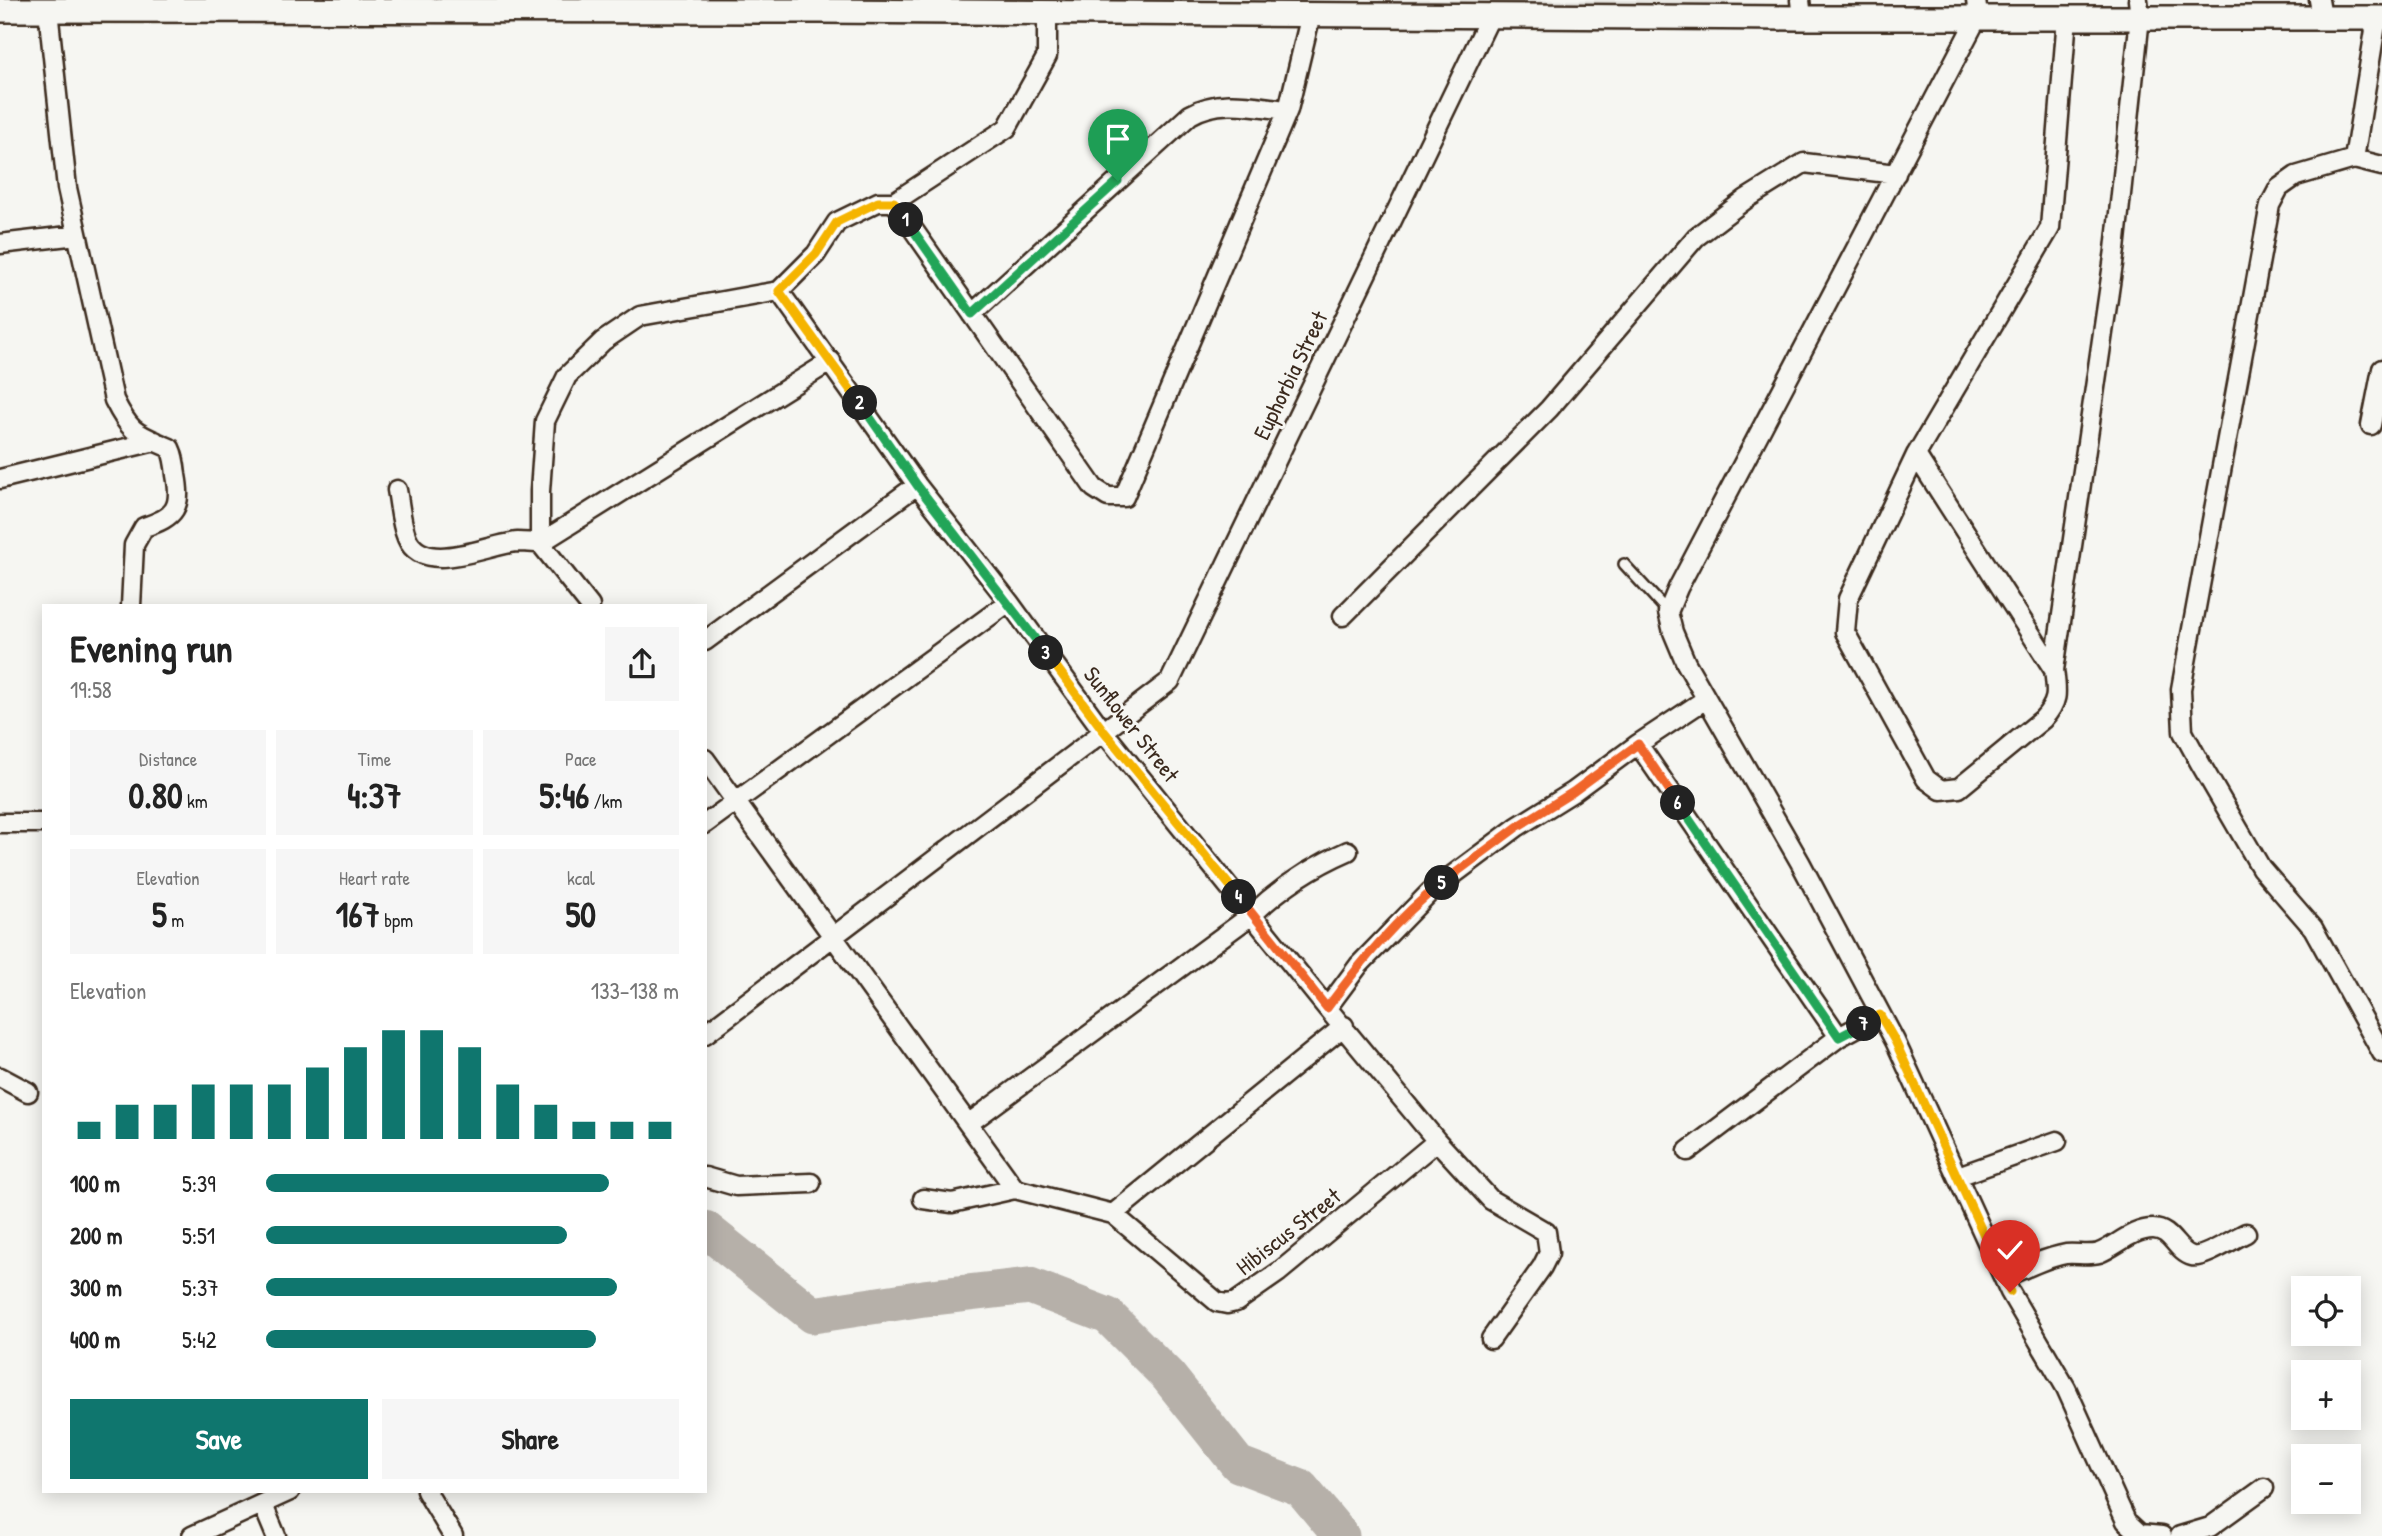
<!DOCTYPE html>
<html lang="en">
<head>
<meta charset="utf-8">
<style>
	:root { --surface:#fff; --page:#f6f6f6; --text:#222; --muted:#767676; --accent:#0f766e }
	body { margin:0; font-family:"Patrick Hand",sans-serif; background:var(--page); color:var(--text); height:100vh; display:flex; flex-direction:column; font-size:26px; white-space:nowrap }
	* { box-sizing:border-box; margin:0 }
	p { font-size:23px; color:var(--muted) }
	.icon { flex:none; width:38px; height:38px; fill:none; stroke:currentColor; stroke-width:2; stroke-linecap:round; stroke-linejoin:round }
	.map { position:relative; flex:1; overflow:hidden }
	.drawer { position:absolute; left:42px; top:604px; width:665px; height:889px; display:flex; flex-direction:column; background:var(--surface); border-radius:0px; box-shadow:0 4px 18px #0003 }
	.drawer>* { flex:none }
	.buttons { position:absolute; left:2291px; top:1276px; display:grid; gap:14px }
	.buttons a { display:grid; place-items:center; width:70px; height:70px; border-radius:0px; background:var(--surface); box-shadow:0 4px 18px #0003; font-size:35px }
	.pin { position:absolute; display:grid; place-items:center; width:60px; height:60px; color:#fff; margin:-72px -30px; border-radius:50% 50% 50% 0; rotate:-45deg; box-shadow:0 0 7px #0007 }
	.pin .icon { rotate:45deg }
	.km { position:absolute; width:35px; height:35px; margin:-18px; border-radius:50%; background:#222; color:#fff; font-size:19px; line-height:35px; text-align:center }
	.round { display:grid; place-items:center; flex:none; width:74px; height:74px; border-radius:0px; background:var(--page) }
	.summary { display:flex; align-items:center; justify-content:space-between; height:119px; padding:0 28px }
	h1 { font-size:38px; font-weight:700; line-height:52px }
	.figures { display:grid; grid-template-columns:repeat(3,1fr); gap:10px; height:119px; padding:7px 28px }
	.figures div { display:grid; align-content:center; border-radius:0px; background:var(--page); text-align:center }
	.figures b { font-size:35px; font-weight:700 }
	.figures small { font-size:19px; font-weight:400 }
	.figures p { font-size:19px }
	.chart { height:196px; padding:14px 28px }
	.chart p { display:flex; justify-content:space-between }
	.chart svg { width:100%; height:126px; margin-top:7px; stroke:var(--accent); stroke-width:6 }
	.action { display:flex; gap:14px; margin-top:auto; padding:14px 28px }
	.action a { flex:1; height:80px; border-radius:0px; background:var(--accent); color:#fff; font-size:28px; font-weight:700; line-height:80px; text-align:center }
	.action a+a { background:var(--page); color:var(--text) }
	ul { padding:0 28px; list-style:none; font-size:23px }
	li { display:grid; grid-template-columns:112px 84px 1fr; align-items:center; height:52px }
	li i { height:18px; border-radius:9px; background:var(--accent) }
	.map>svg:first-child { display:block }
	.built { fill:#e8e7e2 }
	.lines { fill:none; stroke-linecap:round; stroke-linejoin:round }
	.river { stroke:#b6b0a9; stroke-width:37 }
	.service-casing { stroke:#3b2a1e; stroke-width:14 }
	.minor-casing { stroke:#3b2a1e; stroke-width:23 }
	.tertiary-casing { stroke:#3b2a1e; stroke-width:28 }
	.service { stroke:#f6f6f2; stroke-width:9 }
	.minor { stroke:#f6f6f2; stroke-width:18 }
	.tertiary { stroke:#f6f6f2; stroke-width:23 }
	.split-1-casing { stroke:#fff; stroke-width:14 }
	.split-2-casing { stroke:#fff; stroke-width:14 }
	.split-3-casing { stroke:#fff; stroke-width:14 }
	.split-4-casing { stroke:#fff; stroke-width:14 }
	.split-5-casing { stroke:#fff; stroke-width:14 }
	.split-6-casing { stroke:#fff; stroke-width:14 }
	.split-7-casing { stroke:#fff; stroke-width:14 }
	.split-8-casing { stroke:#fff; stroke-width:14 }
	.split-1 { stroke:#22a559; stroke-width:9 }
	.split-2 { stroke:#f5b400; stroke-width:9 }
	.split-3 { stroke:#22a559; stroke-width:9 }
	.split-4 { stroke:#f5b400; stroke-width:9 }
	.split-5 { stroke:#f0652b; stroke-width:9 }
	.split-6 { stroke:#f0652b; stroke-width:9 }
	.split-7 { stroke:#22a559; stroke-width:9 }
	.split-8 { stroke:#f5b400; stroke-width:9 }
	.labels { text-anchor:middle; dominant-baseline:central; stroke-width:6; stroke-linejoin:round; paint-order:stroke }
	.street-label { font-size:23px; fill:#3b2a1e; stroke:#f6f6f2 }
</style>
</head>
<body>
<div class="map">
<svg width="2382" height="1536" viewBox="0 0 2382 1536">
	<rect width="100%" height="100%" fill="#f6f6f2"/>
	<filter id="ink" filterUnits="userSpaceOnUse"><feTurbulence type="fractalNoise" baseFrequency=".0143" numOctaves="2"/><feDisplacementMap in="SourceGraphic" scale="14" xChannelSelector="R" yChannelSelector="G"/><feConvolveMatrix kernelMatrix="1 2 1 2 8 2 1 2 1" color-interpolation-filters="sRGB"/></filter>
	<g filter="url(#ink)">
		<path class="built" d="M1379 0H1729V3H1379Z"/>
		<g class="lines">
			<path class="river" d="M705 1229 813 1315 924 1298 1030 1286 1108 1316 1168 1376 1238 1464 1301 1488 1341 1536"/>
			<g class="service-casing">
				<path id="service" d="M1624 564 1668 612"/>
			</g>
			<g class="minor-casing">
				<path id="minor" d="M1800 0 1802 18
					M1976 0 1978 16 1678 588 1668 612 1673 632 1686 663 1800 862 1895 1041 2010 1292 2066 1388 2126 1521 2140 1534 2162 1536
					M2319 0 2322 17
					M48 10 67 188 114 400C131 434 136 433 170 448 174 456 175 465 176 475 182 507 176 517 144 527L134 545 131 606
					M2067 17 2050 228 1916 455 1848 599 1845 632 1926 779 1941 790 1959 788 2043 719C2059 701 2057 693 2054 670L2115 250 2140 17 2138 0
					M2377 18 2354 159 2296 176 2279 188 2270 205 2181 689 2183 732 2200 763 2261 868 2313 928 2382 1053
					M1288 110 1311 14
					M2354 159 2382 166
					M894 202 1094 488 1108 497H1124L1288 110C1255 107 1221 97 1190 115L972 314
					M0 244 77 235
					M779 291 917 485 1009 602 1103 731 1327 1008 1437 1141 1491 1200 1546 1232 1549 1253 1542 1267 1491 1339
					M2371 425 2382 369
					M1916 455 2054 670
					M0 479 155 441
					M397 490C400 506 401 524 407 538 423 577 489 544 518 542 525 542 533 543 540 543L831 361
					M590 606 540 543V491L545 421 567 376 603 341 640 316 779 291 816 254 837 222 878 202H894L1007 128 1047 56V13
					M1343 616 1549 409 1696 237 1746 199 1804 163 1896 174
					M705 641 917 485
					M1638 744 1839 1037
					M705 759 1015 1189
					M0 823H44
					M705 824 1009 602
					M1327 1008 1359 965 1430 892 1517 827 1573 792 1638 744 1706 699
					M705 1034 1170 681 1491 15
					M0 1077 28 1092
					M968 1124 1253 914C1281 887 1311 867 1348 851
					M1688 1151 1839 1037 1880 1015
					M1958 1176 2057 1141
					M705 1177 736 1186 811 1183
					M923 1199 952 1203 1015 1189 1113 1214 1217 1302 1227 1304 1236 1302 1279 1272 1437 1141
					M1113 1214 1344 1026
					M2005 1277C2025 1268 2045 1258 2066 1254 2077 1253 2089 1256 2099 1253 2117 1246 2132 1229 2153 1229 2172 1229 2176 1252 2192 1256 2203 1259 2235 1238 2246 1233
					M426 1491 453 1536
					M263 1505 276 1536
					M192 1536 290 1491
					M2180 1536 2210 1527 2264 1488"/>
			</g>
			<g class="tertiary-casing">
				<path id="tertiary" d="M0 10 820 11 1802 18H2382"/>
			</g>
			<use href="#service" class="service"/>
			<use href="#minor" class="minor"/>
			<use href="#tertiary" class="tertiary"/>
		</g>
	</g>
	<g class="lines" filter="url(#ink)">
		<g class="split-1-casing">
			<path id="split-1" d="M906 220 972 314 1118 181"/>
		</g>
		<g class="split-2-casing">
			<path id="split-2" d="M860 403 779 291 816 254 837 222 878 202H894L906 220"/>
		</g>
		<g class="split-3-casing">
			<path id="split-3" d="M860 403 917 485 1046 653"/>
		</g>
		<g class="split-4-casing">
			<path id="split-4" d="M1046 653 1103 730 1239 897"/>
		</g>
		<g class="split-5-casing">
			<path id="split-5" d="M1239 897 1327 1008C1361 962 1397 918 1442 883"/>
		</g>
		<g class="split-6-casing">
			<path id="split-6" d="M1442 883 1517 827 1573 792 1638 744 1678 803"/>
		</g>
		<g class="split-7-casing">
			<path id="split-7" d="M1678 803 1839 1037 1864 1024"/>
		</g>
		<g class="split-8-casing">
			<path id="split-8" d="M1864 1024 1880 1015 1895 1041 2010 1292"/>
		</g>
		<use href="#split-1" class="split-1"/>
		<use href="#split-2" class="split-2"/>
		<use href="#split-3" class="split-3"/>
		<use href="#split-4" class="split-4"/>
		<use href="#split-5" class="split-5"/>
		<use href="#split-6" class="split-6"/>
		<use href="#split-7" class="split-7"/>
		<use href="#split-8" class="split-8"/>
	</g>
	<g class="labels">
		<g class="street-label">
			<text transform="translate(1290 375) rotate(-64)">Euphorbia Street</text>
			<text transform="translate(1132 724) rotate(52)">Sunflower Street</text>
			<text transform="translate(1288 1231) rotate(-38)">Hibiscus Street</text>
		</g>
	</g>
</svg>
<div class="buttons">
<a><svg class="icon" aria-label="locate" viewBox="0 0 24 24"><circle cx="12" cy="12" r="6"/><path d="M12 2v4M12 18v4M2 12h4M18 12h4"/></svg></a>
<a>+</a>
<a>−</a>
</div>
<div class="pin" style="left:1118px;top:181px;background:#1e9e55"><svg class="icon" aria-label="arrive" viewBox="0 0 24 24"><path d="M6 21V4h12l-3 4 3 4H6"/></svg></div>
<div class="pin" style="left:2010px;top:1292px;background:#d93025"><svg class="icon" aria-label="check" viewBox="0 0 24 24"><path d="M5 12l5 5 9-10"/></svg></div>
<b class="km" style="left:906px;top:220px">1</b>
<b class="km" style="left:860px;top:403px">2</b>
<b class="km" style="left:1046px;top:653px">3</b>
<b class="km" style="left:1239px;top:897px">4</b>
<b class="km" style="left:1442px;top:883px">5</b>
<b class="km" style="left:1678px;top:803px">6</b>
<b class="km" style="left:1864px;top:1024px">7</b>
<section class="drawer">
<div class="summary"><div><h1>Evening run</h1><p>19:58</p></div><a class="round"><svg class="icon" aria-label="share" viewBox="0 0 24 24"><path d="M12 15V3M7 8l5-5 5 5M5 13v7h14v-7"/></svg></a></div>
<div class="figures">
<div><p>Distance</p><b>0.80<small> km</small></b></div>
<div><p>Time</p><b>4:37</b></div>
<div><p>Pace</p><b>5:46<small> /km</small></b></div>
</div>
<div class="figures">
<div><p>Elevation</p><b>5<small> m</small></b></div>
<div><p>Heart rate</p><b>167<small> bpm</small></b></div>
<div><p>kcal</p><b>50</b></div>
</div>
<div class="chart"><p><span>Elevation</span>133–138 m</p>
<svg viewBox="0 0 160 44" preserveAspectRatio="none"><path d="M5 44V38M15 44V32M25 44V32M35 44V25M45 44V25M55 44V25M65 44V19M75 44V12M85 44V6M95 44V6M105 44V12M115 44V25M125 44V32M135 44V38M145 44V38M155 44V38"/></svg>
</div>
<ul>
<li><b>100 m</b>5:39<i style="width:83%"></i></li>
<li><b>200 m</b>5:51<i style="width:73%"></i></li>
<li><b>300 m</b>5:37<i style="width:85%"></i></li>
<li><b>400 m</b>5:42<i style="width:80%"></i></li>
</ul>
<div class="action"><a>Save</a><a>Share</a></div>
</section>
</div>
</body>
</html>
